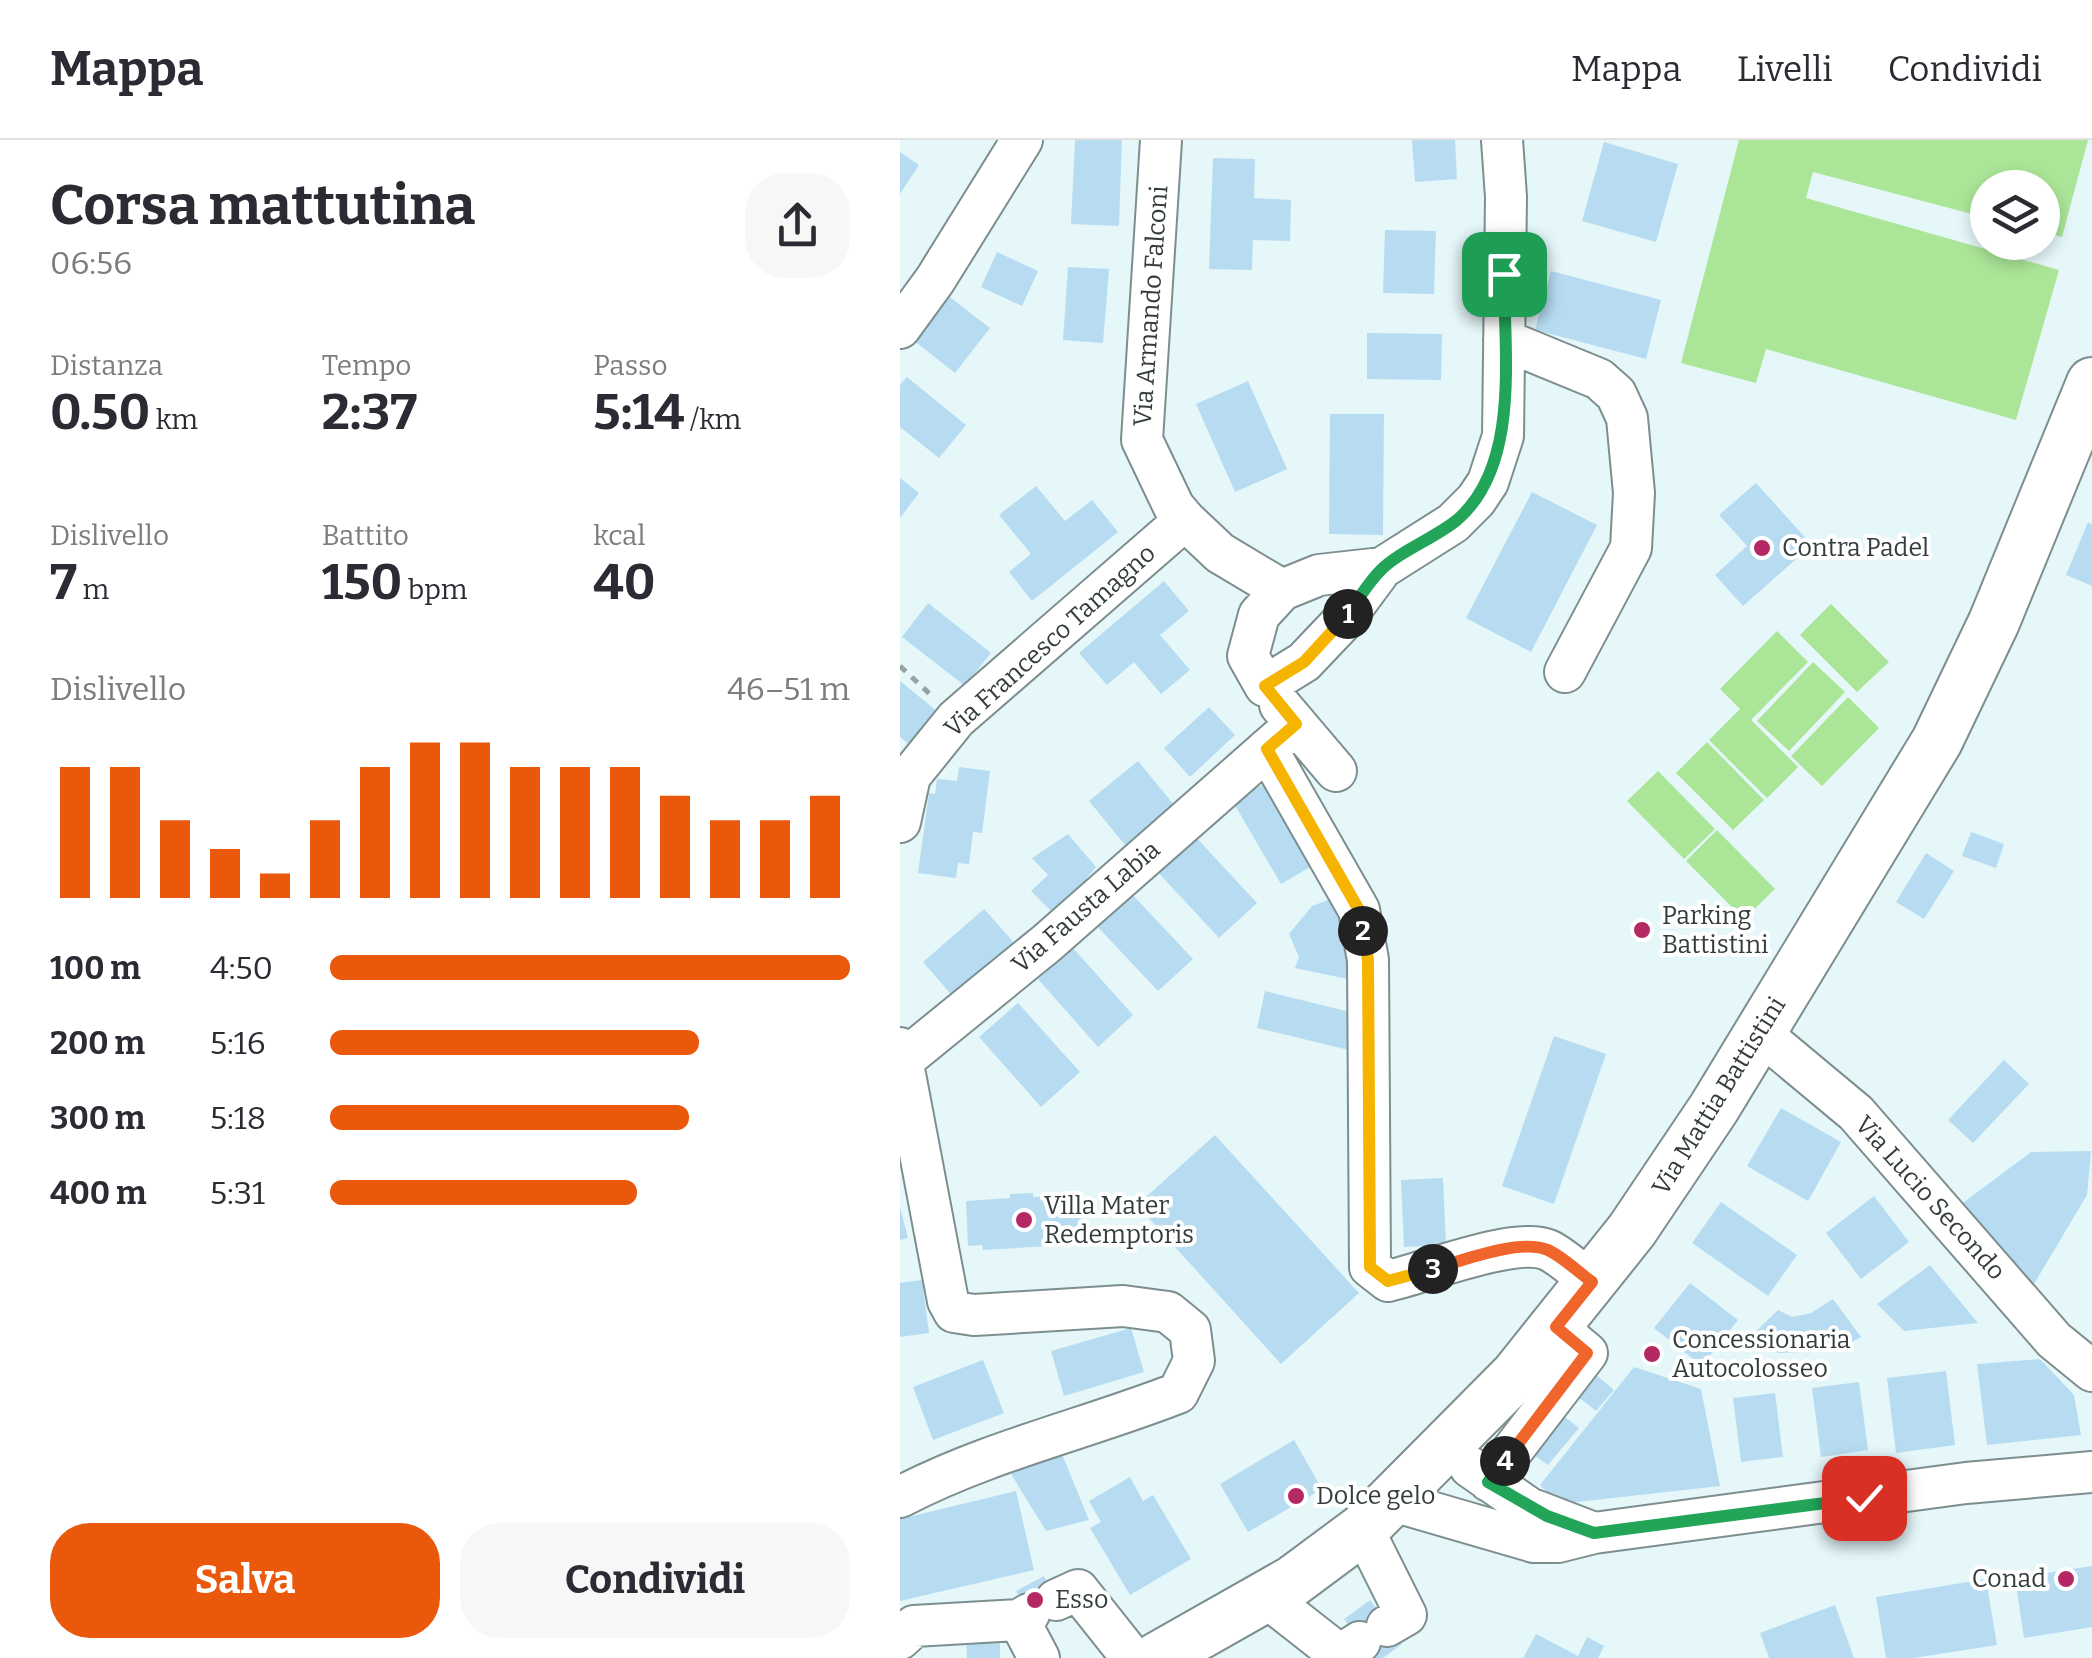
<!DOCTYPE html>
<html lang="it">
<head>
<meta charset="utf-8">
<style>
	:root { --surface:#fff; --page:#f7f7f7; --text:#2b2b33; --muted:#7c7c81; --line:#e1e1e2; --accent:#ea580c }
	body { margin:0; font-family:Bitter,serif; background:var(--page); color:var(--text); height:100vh; display:flex; flex-direction:column; font-size:38px; white-space:nowrap }
	* { box-sizing:border-box; margin:0 }
	p { font-size:32px; color:var(--muted) }
	.icon { flex:none; width:55px; height:55px; fill:none; stroke:currentColor; stroke-width:2; stroke-linecap:round; stroke-linejoin:round }
	.map { position:relative; flex:1; overflow:hidden }
	.details { display:flex; flex-direction:column; background:var(--surface); width:900px }
	.details>* { flex:none }
	.controls { position:absolute; left:1070px; top:30px; display:grid; gap:20px }
	.controls a { display:grid; place-items:center; width:90px; height:90px; border-radius:50%; background:var(--surface); box-shadow:0 5px 15px #0003; font-size:50px }
	.pin { position:absolute; display:grid; place-items:center; width:85px; height:85px; color:#fff; margin:-42px; border-radius:20px; box-shadow:0 5px 15px #0006 }
	.km { position:absolute; width:50px; height:50px; margin:-25px; border-radius:50%; background:#222; color:#fff; font-size:28px; line-height:50px; text-align:center }
	.round { display:grid; place-items:center; flex:none; width:105px; height:105px; border-radius:40px; background:var(--page) }
	.head { display:flex; align-items:center; justify-content:space-between; height:170px; padding:0 50px }
	h1 { font-size:55px; font-weight:700; line-height:75px }
	.metrics { display:grid; grid-template-columns:repeat(3,1fr); gap:15px; height:170px; padding:10px 50px }
	.metrics div { display:grid; align-content:center }
	.metrics b { font-size:50px; font-weight:700 }
	.metrics small { font-size:28px; font-weight:400 }
	.metrics p { font-size:28px }
	.chart { height:280px; padding:20px 50px }
	.chart p { display:flex; justify-content:space-between }
	.chart svg { width:100%; height:180px; margin-top:10px; stroke:var(--accent); stroke-width:6 }
	.cta { display:flex; gap:20px; margin-top:auto; padding:20px 50px }
	.cta a { flex:1; height:115px; border-radius:40px; background:var(--accent); color:#fff; font-size:40px; font-weight:700; line-height:115px; text-align:center }
	.cta a+a { background:var(--page); color:var(--text) }
	ul { padding:0 50px; list-style:none; font-size:32px }
	li { display:grid; grid-template-columns:160px 120px 1fr; align-items:center; height:75px }
	li i { height:25px; border-radius:12px; background:var(--accent) }
	header { display:flex; align-items:center; gap:60px; box-sizing:border-box; height:140px; padding:0 50px; background:var(--surface); border-bottom:2px solid var(--line) }
	header strong { font-size:48px }
	nav { display:flex; gap:55px; margin-inline-start:auto; font-size:35px }
	main { display:flex; flex:1; min-height:0 }
	.map>svg:first-child { display:block }
	.green { fill:#abe698 }
	.building { fill:#b7dcf2 }
	.lines { fill:none; stroke-linecap:round; stroke-linejoin:round }
	.minor-casing { stroke:#7d8e8f; stroke-width:44 }
	.major-casing { stroke:#7d8e8f; stroke-width:54 }
	.path { stroke:#95a2a4; stroke-width:5; stroke-dasharray:8 8; stroke-linecap:butt }
	.minor { stroke:#fff; stroke-width:40 }
	.major { stroke:#fff; stroke-width:50 }
	.split-1-casing { stroke:#fff; stroke-width:20 }
	.split-2-casing { stroke:#fff; stroke-width:20 }
	.split-3-casing { stroke:#fff; stroke-width:20 }
	.split-4-casing { stroke:#fff; stroke-width:20 }
	.split-5-casing { stroke:#fff; stroke-width:20 }
	.split-1 { stroke:#22a559; stroke-width:12 }
	.split-2 { stroke:#f5b400; stroke-width:12 }
	.split-3 { stroke:#f5b400; stroke-width:12 }
	.split-4 { stroke:#f0652b; stroke-width:12 }
	.split-5 { stroke:#22a559; stroke-width:12 }
	.poi-dot { fill:#b42863; stroke:#fff; stroke-width:4 }
	.labels { text-anchor:middle; dominant-baseline:central; stroke-width:8; stroke-linejoin:round; paint-order:stroke }
	.street-label { font-size:25px; fill:#353c3d; stroke:#fff }
	.poi-label { font-size:25px; fill:#353c3d; stroke:#fff; text-anchor:start }
</style>
</head>
<body>
<header>
<strong>Mappa</strong>
<nav><a>Mappa</a><a>Livelli</a><a>Condividi</a></nav>
</header>
<main>
<section class="details">
<div class="head"><div><h1>Corsa mattutina</h1><p>06:56</p></div><a class="round"><svg class="icon" aria-label="share" viewBox="0 0 24 24"><path d="M12 15V3M7 8l5-5 5 5M5 13v7h14v-7"/></svg></a></div>
<div class="metrics">
<div><p>Distanza</p><b>0.50<small> km</small></b></div>
<div><p>Tempo</p><b>2:37</b></div>
<div><p>Passo</p><b>5:14<small> /km</small></b></div>
</div>
<div class="metrics">
<div><p>Dislivello</p><b>7<small> m</small></b></div>
<div><p>Battito</p><b>150<small> bpm</small></b></div>
<div><p>kcal</p><b>40</b></div>
</div>
<div class="chart"><p><span>Dislivello</span>46–51 m</p>
<svg viewBox="0 0 160 44" preserveAspectRatio="none"><path d="M5 44V12M15 44V12M25 44V25M35 44V32M45 44V38M55 44V25M65 44V12M75 44V6M85 44V6M95 44V12M105 44V12M115 44V12M125 44V19M135 44V25M145 44V25M155 44V19"/></svg>
</div>
<ul>
<li><b>100 m</b>4:50<i style="width:100%"></i></li>
<li><b>200 m</b>5:16<i style="width:71%"></i></li>
<li><b>300 m</b>5:18<i style="width:69%"></i></li>
<li><b>400 m</b>5:31<i style="width:59%"></i></li>
</ul>
<div class="cta"><a>Salva</a><a>Condividi</a></div>
</section>
<div class="map">
<svg width="1192" height="1518" viewBox="0 0 1192 1518">
	<rect width="100%" height="100%" fill="#e5f7f9"/>
	<path class="green" d="M839 0H1188L1162 97 1143 92 1142 48H1088L1087 78 913 32 906 58 1159 130 1116 280 866 209 856 243 781 223Z
		M931 464 989 522 957 552 900 495Z
		M877 491 908 522 851 580 898 627 867 658 809 600 840 569 820 549Z
		M913 522 945 552 889 611 857 581Z
		M948 557 979 588 922 646 891 616Z
		M807 602 864 660 833 690 776 633Z
		M758 631 815 689 784 719 727 661Z
		M817 690 875 749 844 779 786 721Z"/>
	<path class="building" d="M175 0H222L219 86 171 84Z
		M512 0H555L557 39 515 42Z
		M704 2 778 24 756 102 682 81Z
		M0 12 19 25 0 54Z
		M313 18 355 19 354 58 391 60 390 101 353 100 352 130 309 129Z
		M485 90 536 91 534 154 483 153Z
		M97 112 138 131 122 166 81 147Z
		M168 127 209 129 203 203 163 200Z
		M651 131 761 160 746 219 635 190Z
		M47 155 90 188 55 233 13 200Z
		M467 193 542 194 541 240 467 239Z
		M7 237 66 285 39 318 0 287V245Z
		M348 241 387 329 335 352 296 264Z
		M430 274H484L483 395 429 394Z
		M0 338 19 353 0 378Z
		M856 343 912 405 843 466 815 435 847 406 819 375Z
		M136 346 165 381 192 360 218 392 132 461 109 432 131 414 99 375Z
		M632 352 697 385 631 512 566 478Z
		M1188 382 1192 385V446L1166 435Z
		M264 441 289 471 260 495 290 530 261 554 234 522 207 545 179 513Z
		M28 463 91 513 65 546 2 497Z
		M0 541 38 572 10 605 0 597Z
		M309 567 335 595 290 637 264 608Z
		M238 621 275 666 225 705 189 661Z
		M59 627 90 631 82 693 73 692 69 724 58 723 56 738 18 733 29 653 35 654 37 639 57 641Z
		M376 637 424 719 381 744 333 662Z
		M1071 692 1104 704 1096 728 1062 716Z
		M292 693 357 763 319 798 254 728Z
		M168 694 196 727 156 776 131 751 148 735 132 718Z
		M1026 713 1054 731 1024 779 996 762Z
		M230 752 293 819 258 851 195 784Z
		M442 755 462 842 395 828 399 817 389 794 412 766Z
		M84 769 118 807 57 861 23 822Z
		M173 808 233 875 198 907 138 839Z
		M365 851 466 876 457 912 357 888Z
		M118 863 180 932 141 967 79 897Z
		M654 896 706 914 654 1064 602 1046Z
		M1104 920 1129 944 1073 1003 1048 980Z
		M881 968 941 1002 908 1061 847 1026Z
		M315 995 459 1153 381 1224 237 1065Z
		M1191 1011 1187 1055 1128 1154 1060 1065 1131 1012Z
		M543 1038 546 1105 504 1107 501 1040Z
		M133 1053V1057L179 1054 182 1099 167 1100V1105L83 1110 82 1105 68 1106 66 1061 110 1058V1054Z
		M974 1056 1009 1102 961 1139 926 1093Z
		M821 1062 897 1115 868 1156 792 1103Z
		M0 1067 8 1098 0 1100Z
		M1030 1125 1078 1183 1004 1191 977 1164Z
		M22 1140 29 1193 0 1197V1143Z
		M790 1143 838 1180 802 1226 754 1188Z
		M933 1159 961 1197 937 1210 879 1213 858 1207 848 1199 878 1170 892 1177 911 1173Z
		M231 1188 244 1232 164 1256 151 1211Z
		M1140 1219 1174 1255 1181 1295 1087 1305 1077 1224Z
		M83 1220 104 1273 33 1300 13 1247Z
		M734 1227 801 1249 820 1346 659 1364 640 1345Z
		M690 1230 714 1250 696 1271 672 1252Z
		M1046 1231 1055 1305 996 1313 987 1238Z
		M959 1242 968 1310 921 1317 912 1248Z
		M875 1253 883 1317 841 1322 833 1258Z
		M660 1273 679 1288 648 1325 628 1311Z
		M394 1300 422 1349 348 1392 320 1344Z
		M162 1314 189 1380 146 1391 111 1334Z
		M230 1337 243 1361 253 1355 291 1419 230 1455 190 1388 201 1382 189 1361Z
		M116 1351 134 1430 0 1461V1379Z
		M1192 1426V1487L1124 1498 1115 1438Z
		M144 1436 164 1475 137 1489 116 1451Z
		M1086 1439 1097 1505 1014 1518H986L976 1457Z
		M470 1460 502 1504 483 1518H473L444 1479Z
		M935 1465 954 1518H869L860 1493Z
		M100 1493V1518H67L66 1495Z
		M636 1494 678 1516 687 1497 704 1506 698 1518H623Z"/>
	<g class="lines">
		<g class="minor-casing">
			<path id="minor" d="M261 0 242 300 274 367 285 380 320 413 382 450
				M0 188 35 140 122 0
				M604 200 699 239 716 254 727 278 734 353 731 408 665 532
				M482 428 442 482 404 522 365 546 348 516 359 475 382 450 419 435 482 428 553 383 576 360 588 342 603 296 606 57 602 0
				M380 565 436 631
				M367 609 459 770 468 820 470 1127 488 1141C524 1133 616 1096 648 1110 663 1117 678 1132 692 1142
				M0 682 10 636 56 579 285 380
				M860 893 956 973 1154 1200 1192 1231
				M0 908 48 1161 54 1172 74 1175 223 1166 268 1172 290 1190 294 1221 278 1253C186 1289 88 1311 0 1357
				M2 921 147 803 396 584
				M570 1327 629 1368 694 1393
				M589 1341 687 1213 656 1187
				M493 1361 634 1402H658L694 1393 1066 1343 1192 1332
				M463 1389 506 1475 487 1486
				M366 1457 440 1515 460 1502
				M156 1460 178 1450 232 1518
				M129 1474 119 1480 139 1518
				M0 1499 14 1486 119 1480"/>
		</g>
		<g class="major-casing">
			<path id="major" d="M257 1518 393 1441 463 1389 616 1235 732 1090 814 968 1037 601 1094 482 1192 243"/>
		</g>
		<path class="path" d="M0 526 34 558"/>
		<use href="#minor" class="minor"/>
		<use href="#major" class="major"/>
	</g>
	<g class="lines">
		<g class="split-1-casing">
			<path id="split-1" d="M448 474C458 460 468 443 480 431 498 412 535 398 557 380 621 325 604 212 604 134"/>
		</g>
		<g class="split-2-casing">
			<path id="split-2" d="M448 474 404 522 365 546 396 584 367 609 459 770 463 791"/>
		</g>
		<g class="split-3-casing">
			<path id="split-3" d="M463 791 468 820 470 1127 488 1141 533 1129"/>
		</g>
		<g class="split-4-casing">
			<path id="split-4" d="M533 1129C561 1121 620 1098 648 1110 663 1117 678 1132 692 1142L656 1187 687 1213 605 1321"/>
		</g>
		<g class="split-5-casing">
			<path id="split-5" d="M605 1321 588 1342 647 1376 694 1393 964 1358"/>
		</g>
		<use href="#split-1" class="split-1"/>
		<use href="#split-2" class="split-2"/>
		<use href="#split-3" class="split-3"/>
		<use href="#split-4" class="split-4"/>
		<use href="#split-5" class="split-5"/>
	</g>
	<g class="poi-dot">
		<circle cx="862" cy="408" r="10"/>
		<circle cx="742" cy="790" r="10"/>
		<circle cx="124" cy="1080" r="10"/>
		<circle cx="752" cy="1214" r="10"/>
		<circle cx="396" cy="1356" r="10"/>
		<circle cx="1166" cy="1439" r="10"/>
		<circle cx="135" cy="1460" r="10"/>
	</g>
	<g class="labels">
		<g class="street-label">
			<text transform="translate(251 166) rotate(-86)">Via Armando Falconi</text>
			<text transform="translate(150 501) rotate(-42)">Via Francesco Tamagno</text>
			<text transform="translate(186 767) rotate(-41)">Via Fausta Labia</text>
			<text transform="translate(819 956) rotate(-58)">Via Mattia Battistini</text>
			<text transform="translate(1030 1058) rotate(48)">Via Lucio Secondo</text>
		</g>
		<g class="poi-label">
			<text x="882" y="408">Contra Padel</text>
			<text x="762" y="776">Parking<tspan x="762" dy="29">Battistini</tspan></text>
			<text x="144" y="1066">Villa Mater<tspan x="144" dy="29">Redemptoris</tspan></text>
			<text x="772" y="1200">Concessionaria<tspan x="772" dy="29">Autocolosseo</tspan></text>
			<text x="416" y="1356">Dolce gelo</text>
			<text x="1146" y="1439" text-anchor="end">Conad</text>
			<text x="155" y="1460">Esso</text>
		</g>
	</g>
</svg>
<div class="controls">
<a><svg class="icon" aria-label="layers" viewBox="0 0 24 24"><path d="M12 4l9 5-9 5-9-5zM3 14l9 5 9-5"/></svg></a>
</div>
<div class="pin" style="left:604px;top:134px;background:#1e9e55"><svg class="icon" aria-label="arrive" viewBox="0 0 24 24"><path d="M6 21V4h12l-3 4 3 4H6"/></svg></div>
<div class="pin" style="left:964px;top:1358px;background:#d93025"><svg class="icon" aria-label="check" viewBox="0 0 24 24"><path d="M5 12l5 5 9-10"/></svg></div>
<b class="km" style="left:448px;top:474px">1</b>
<b class="km" style="left:463px;top:791px">2</b>
<b class="km" style="left:533px;top:1129px">3</b>
<b class="km" style="left:605px;top:1321px">4</b>
</div>
</main>
</body>
</html>
